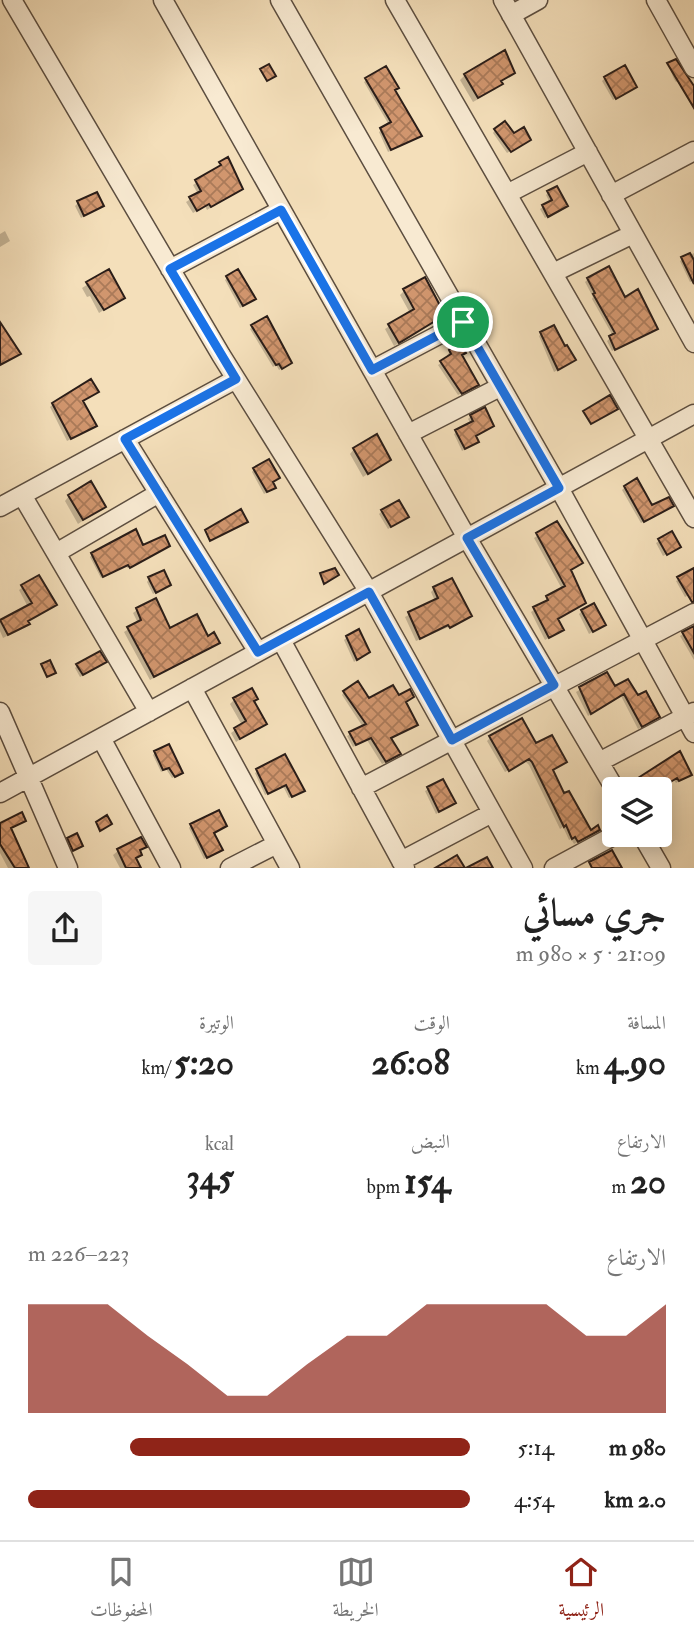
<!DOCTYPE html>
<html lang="ar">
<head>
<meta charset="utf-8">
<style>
	:root { --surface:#fff; --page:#f6f6f6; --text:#222; --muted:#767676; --line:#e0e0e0; --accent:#8f2418 }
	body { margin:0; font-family:"IM FELL Double Pica",Amiri,serif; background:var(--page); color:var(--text); direction:rtl; height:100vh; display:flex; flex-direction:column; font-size:26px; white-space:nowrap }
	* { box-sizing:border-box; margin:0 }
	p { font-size:23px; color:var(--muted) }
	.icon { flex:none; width:38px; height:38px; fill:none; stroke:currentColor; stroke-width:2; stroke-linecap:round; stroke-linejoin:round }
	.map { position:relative; height:868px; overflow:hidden; direction:ltr }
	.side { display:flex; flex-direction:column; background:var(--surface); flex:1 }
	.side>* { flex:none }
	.tools { position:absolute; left:602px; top:777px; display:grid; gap:14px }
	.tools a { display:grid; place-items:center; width:70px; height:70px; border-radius:7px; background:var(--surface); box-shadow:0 4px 18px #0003; font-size:35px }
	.pin { position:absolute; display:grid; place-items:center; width:60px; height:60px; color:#fff; margin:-30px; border:4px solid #fff; border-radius:50%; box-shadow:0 2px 7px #0007 }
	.round { display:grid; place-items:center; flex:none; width:74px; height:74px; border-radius:7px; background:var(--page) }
	.overview { display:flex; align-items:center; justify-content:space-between; height:119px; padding:0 28px }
	h1 { font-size:38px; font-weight:700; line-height:52px }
	.stats { display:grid; grid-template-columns:repeat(3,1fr); gap:10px; height:119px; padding:7px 28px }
	.stats div { display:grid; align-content:center }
	.stats b { font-size:35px; font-weight:700 }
	.stats small { font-size:19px; font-weight:400 }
	.stats p { font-size:19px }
	.chart { height:196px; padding:14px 28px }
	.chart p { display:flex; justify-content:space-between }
	.chart svg { width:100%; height:126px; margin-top:7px; fill:var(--accent); opacity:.7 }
	ul { padding:0 28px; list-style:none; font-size:23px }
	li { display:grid; grid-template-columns:112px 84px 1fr; align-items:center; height:52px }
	li i { height:18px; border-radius:9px; background:var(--accent) }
	.tabs { display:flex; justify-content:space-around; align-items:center; height:98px; border-top:2px solid var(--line); background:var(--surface); font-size:19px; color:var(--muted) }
	.tabs a { display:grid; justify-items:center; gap:4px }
	.tabs .selected { color:var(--accent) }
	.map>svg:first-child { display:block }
	.shadow { fill:#0003 }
	.building { fill:url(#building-cross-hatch); stroke:#2a1d18; stroke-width:2 }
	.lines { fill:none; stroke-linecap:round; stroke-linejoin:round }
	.minor-casing { stroke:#5c4e40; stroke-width:21 }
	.minor { stroke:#f8ead2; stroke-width:18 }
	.route-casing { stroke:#fff; stroke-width:14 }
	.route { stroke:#1a73e8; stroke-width:9 }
</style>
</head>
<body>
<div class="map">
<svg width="694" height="868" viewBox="0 0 694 868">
	<defs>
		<pattern id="building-cross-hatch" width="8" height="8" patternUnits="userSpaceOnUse" patternTransform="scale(1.75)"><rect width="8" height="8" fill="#d1966e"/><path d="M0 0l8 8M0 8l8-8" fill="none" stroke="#aa7a59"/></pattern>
	</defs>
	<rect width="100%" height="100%" fill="#f4dfba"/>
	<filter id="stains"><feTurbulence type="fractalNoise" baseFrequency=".00286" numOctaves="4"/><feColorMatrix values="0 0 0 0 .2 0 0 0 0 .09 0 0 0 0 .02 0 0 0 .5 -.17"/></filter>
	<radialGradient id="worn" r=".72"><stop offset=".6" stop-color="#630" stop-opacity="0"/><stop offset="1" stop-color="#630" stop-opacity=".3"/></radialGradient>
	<path class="shadow" d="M668 65 694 88V95L688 98 678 81 676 82 674 79Z
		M513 73 500 82 496 89 473 102 460 80 465 75Z
		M605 78 633 89 613 100 602 81Z
		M367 80 393 90 420 136 418 138 388 152 379 132 389 125 364 82Z
		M495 130 514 135 526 142 507 153 493 133Z
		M221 164 241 189 207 210 205 206 193 213 186 202 198 194 193 185 218 169 217 167Z
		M548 193 564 208 545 218 540 209 550 203 546 195Z
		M78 203 102 206 81 218 75 206Z
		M5 231 10 241 0 247V234Z
		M694 253V280L690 282 680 261Z
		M109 271 123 298 99 313 90 296 87 297 82 288Z
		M228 277 251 302 240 308 225 280Z
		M588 279 625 299 653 331 612 351 607 341 613 336 592 299 593 297 585 282Z
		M404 291 439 318 394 346 385 329 410 313 400 295Z
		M252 327 288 365 279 370 276 365 273 367 250 329Z
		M542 333 571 363 554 372 539 336Z
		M460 346V356L474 387 458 395 438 365 449 358 447 355 450 352Z
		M93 395 82 402 91 429 67 441 50 407 53 404Z
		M484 410 474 436 477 442 462 451 454 434 471 424 468 419 471 416Z
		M354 449 389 460 363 477 350 454Z
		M254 469 272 482 271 490 264 494 252 472Z
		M625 487 651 508H669L641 523 622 490Z
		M69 496 103 507 78 524 65 501Z
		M382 511 404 520 388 529 379 514Z
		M556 524 569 570 556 620 559 632 545 640 531 612 545 603 547 598 562 589 534 538Z
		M659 541 676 549 663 556 656 543Z
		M142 548H166L127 568 126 566 101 578 90 557 92 555Z
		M694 570V592L685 597 676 581Z
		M149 579 166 587 153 594 147 582Z
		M23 587 54 605 27 622 24 627 3 638 0 631V622L28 607 19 590Z
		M434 589 467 619 416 641 405 617 435 601 431 592Z
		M137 610 170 630 207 638 218 643 150 680 124 632 138 623 133 613Z
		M582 611 604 625 589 634 579 614Z
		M694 628V660L680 636Z
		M347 637 365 654 354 662 344 640Z
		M78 665H102L80 677 75 668Z
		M606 674 615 689 628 681 655 720 638 729 621 696 588 716 576 692Z
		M344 692 369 700 413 727 390 739 396 757 382 764 367 740 353 747 347 736 363 727 342 695Z
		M234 700 253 702 265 723 236 742 231 733 242 725 230 704Z
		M490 738 551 771 563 796 590 832 598 830 574 844 571 839 569 840 563 827 560 829 529 765 525 761 505 772 487 741Z
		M155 753 178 775 172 778 166 769 161 772 153 755Z
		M284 756 301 793 289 798 283 786 265 795 255 773Z
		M690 774 676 783 674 780 658 789H641L637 782 639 779Z
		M443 781 454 803 436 814 425 791Z
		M24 821 10 830 28 868H8L0 853V825Z
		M191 825 225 826 212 834 218 852 204 859 189 828Z
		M68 840 78 848 70 852 66 843Z
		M144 846 135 860 139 868H120L113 855 118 851Z"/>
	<path class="building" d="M505 50 515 73 501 81 503 84 478 98 464 74Z
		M676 59 694 86V108L667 63Z
		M269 64 276 76 267 81 260 69Z
		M625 65 637 87 616 99 604 77Z
		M386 66 399 88 395 90 422 136 391 150 380 128 391 122 365 78Z
		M505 121 514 133 524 127 531 140 511 152 494 129Z
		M228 157 243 189 211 207 209 204 197 211 189 197 201 191 195 180 221 165 219 162Z
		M557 186 568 206 548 217 542 205 552 200 547 191Z
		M97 192 104 206 84 216 77 201Z
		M690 253 694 260V284L681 257Z
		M609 266 625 297 638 289 658 329 615 350 609 336 615 333 593 294 595 293 587 278Z
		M109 269 125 298 104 310 86 282Z
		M238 269 256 299 243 306 226 276Z
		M425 277 445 315 399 343 388 324 414 309 403 289Z
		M267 316 292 363 282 369 279 364 276 365 251 325Z
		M0 322 21 354 0 365Z
		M554 325 565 346 567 345 576 360 558 370 540 332Z
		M461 343 466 353 462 355 479 385 462 394 440 361 451 354 449 350Z
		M91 379 99 392 83 401 97 426 71 439 52 403Z
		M610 395 618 409 591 424 583 411Z
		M485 407 494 426 476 436 479 442 465 449 455 430 473 421 470 415Z
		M377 434 391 460 368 474 353 448Z
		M269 459 280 478 273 482 276 488 267 492 253 468Z
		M637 478 652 505 669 497 674 506 644 522 624 486Z
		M91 481 106 507 83 520 68 495Z
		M399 500 409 517 391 527 381 510Z
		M241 509 248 522 210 541 205 530Z
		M557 521 583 563 571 570 586 603 558 619 564 630 549 638 533 607 548 600 546 596 565 586 536 533Z
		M136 529 143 545 165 535 170 546 130 568 128 565 103 577 91 553Z
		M672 531 681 547 667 555 658 539Z
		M335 568 339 575 324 584 320 573Z
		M694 568V602H692L677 577Z
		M164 570 171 585 156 593 148 577Z
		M39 575 57 605 28 621 30 624 8 635 0 620 32 603 21 585Z
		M452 578 472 616 450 628 448 625 420 639 408 612 438 598 433 587Z
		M156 598 170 628 197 614 208 636 214 632 220 643 154 677 127 627 141 620 136 608Z
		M594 603 606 625 593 632 581 610Z
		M694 626V653L682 632Z
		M359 629 370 652 357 660 346 636Z
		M100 651 107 662 83 675 76 664Z
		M50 660 56 673 47 677 41 664Z
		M607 672 615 686 628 679 638 695 646 691 660 717 642 727 624 694 591 714 579 687Z
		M358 681 369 698 393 685 399 695 410 689 414 697 406 702 418 725 391 738 401 754 386 762 371 738 356 745 349 732 366 724 343 691Z
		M252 688 258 699 254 701 267 724 240 739 234 728 246 721 233 698Z
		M522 718 536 743 552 735 567 762 553 770 564 793 569 791 591 830 598 825 600 830 578 842 575 837 572 839 566 825 564 827 532 762 529 759 509 771 489 736Z
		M169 744 183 773 175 777 169 768 163 770 154 751Z
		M680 751 692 775 679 781 677 778 659 789H645L638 778Z
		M285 754 305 791 292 797 286 785 268 794 256 769Z
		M443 779 456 803 439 812 427 787Z
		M219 810 227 826 214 833 223 850 207 858 190 824Z
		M22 812 26 821 11 828 29 868H15L0 844V823Z
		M107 815 112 824 100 831 96 822Z
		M77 833 83 846 73 851 67 838Z
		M141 837 147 847 140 850 142 855 136 858 141 868H126L117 849Z
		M612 850 622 868H592L589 862Z
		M457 855 465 868H435Z
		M487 857 493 868H466Z"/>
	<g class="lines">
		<g class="minor-casing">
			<path id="minor" d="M12 0 221 355 369 592 523 868
				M163 0 467 538 615 789
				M280 0 559 488 694 733
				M395 0 694 518
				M503 0 694 343
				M656 0 694 68
				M511 15 538 0
				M507 194 588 152
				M611 195 694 151
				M170 269 281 210
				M553 273 633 234
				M372 370 463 322
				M408 434 500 387
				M125 439 258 652
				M22 495 149 712
				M0 507 236 379
				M56 553 159 493
				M281 640 405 868
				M192 688 290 868
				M0 712 68 868
				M101 738 171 868
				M599 762 694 712
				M361 788 694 613
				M0 793 694 414
				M642 835 661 868
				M401 861 492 813
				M230 868 277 844
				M554 868 615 835"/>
		</g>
		<use href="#minor" class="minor"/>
	</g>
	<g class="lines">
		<g class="route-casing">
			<path id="route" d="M281 210 372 370 463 322 559 488 467 538 554 685 452 740 369 592 258 652 125 439 236 379 170 269Z"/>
		</g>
		<use href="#route" class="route"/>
	</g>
	<rect width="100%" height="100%" filter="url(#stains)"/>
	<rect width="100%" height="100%" fill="url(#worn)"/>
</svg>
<div class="tools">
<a><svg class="icon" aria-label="layers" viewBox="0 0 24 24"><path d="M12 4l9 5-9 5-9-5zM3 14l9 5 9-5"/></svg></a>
</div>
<div class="pin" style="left:463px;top:322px;background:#1e9e55"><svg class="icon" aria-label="arrive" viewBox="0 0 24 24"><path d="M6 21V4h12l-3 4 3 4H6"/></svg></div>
</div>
<section class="side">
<div class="overview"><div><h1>جري مسائي</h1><p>21:09 · 5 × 980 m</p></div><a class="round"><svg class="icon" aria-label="share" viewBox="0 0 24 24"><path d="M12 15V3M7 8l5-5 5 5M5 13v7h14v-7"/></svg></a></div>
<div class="stats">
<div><p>المسافة</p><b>4.90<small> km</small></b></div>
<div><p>الوقت</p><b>26:08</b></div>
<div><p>الوتيرة</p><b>5:20<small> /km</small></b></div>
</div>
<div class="stats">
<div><p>الارتفاع</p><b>20<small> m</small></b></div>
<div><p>النبض</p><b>154<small> bpm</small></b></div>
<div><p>kcal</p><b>345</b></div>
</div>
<div class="chart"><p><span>الارتفاع</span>223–226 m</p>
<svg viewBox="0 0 160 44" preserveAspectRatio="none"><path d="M0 44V6L10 6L20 6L30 17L40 27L50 38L60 38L70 27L80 17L90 17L100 6L110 6L120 6L130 6L140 17L150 17L160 6V44z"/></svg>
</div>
<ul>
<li><b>980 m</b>5:14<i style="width:77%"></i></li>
<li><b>2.0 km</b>4:54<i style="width:100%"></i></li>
</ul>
</section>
<nav class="tabs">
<a class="selected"><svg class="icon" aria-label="home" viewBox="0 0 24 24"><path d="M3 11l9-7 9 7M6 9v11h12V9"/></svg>الرئيسية</a>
<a><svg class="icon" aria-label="map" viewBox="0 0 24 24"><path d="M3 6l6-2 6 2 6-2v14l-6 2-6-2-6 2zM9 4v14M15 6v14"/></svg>الخريطة</a>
<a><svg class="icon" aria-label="saved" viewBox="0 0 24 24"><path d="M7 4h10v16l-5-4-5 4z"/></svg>المحفوظات</a>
</nav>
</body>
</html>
